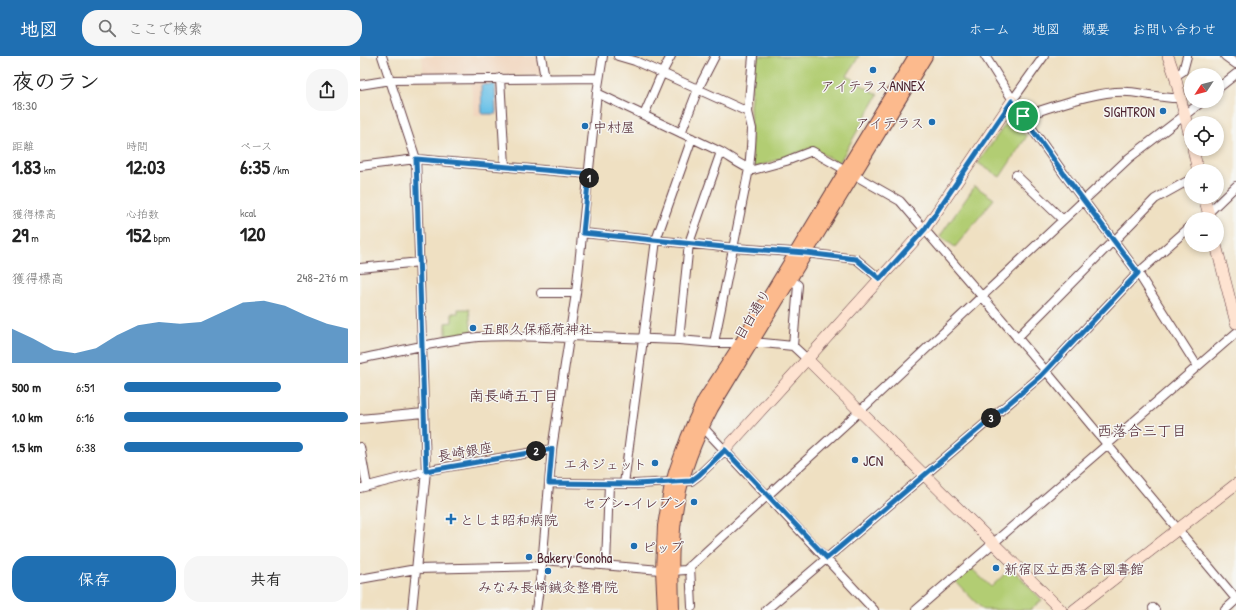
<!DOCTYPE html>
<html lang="ja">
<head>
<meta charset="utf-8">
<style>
	:root { --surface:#fff; --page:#f6f6f6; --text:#222; --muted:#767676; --accent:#1f6fb2 }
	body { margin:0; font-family:"Patrick Hand","Klee One",sans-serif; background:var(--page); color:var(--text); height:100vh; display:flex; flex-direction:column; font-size:15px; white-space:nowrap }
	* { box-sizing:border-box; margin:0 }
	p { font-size:13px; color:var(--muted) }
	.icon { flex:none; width:22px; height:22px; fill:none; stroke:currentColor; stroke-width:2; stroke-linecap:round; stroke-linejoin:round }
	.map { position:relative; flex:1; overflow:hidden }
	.side { display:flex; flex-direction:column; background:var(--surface); width:360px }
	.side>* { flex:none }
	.needle { width:26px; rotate:234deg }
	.fabs { position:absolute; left:824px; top:12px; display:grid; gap:8px }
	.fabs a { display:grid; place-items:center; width:40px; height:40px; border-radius:50%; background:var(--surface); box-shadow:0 2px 6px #0003; font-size:20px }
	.pin { position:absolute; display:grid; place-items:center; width:34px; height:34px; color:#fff; margin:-17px; border:2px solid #fff; border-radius:50%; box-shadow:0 1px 4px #0007 }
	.km { position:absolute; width:20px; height:20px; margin:-10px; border-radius:50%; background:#222; color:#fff; font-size:11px; line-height:20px; text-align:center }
	.round { display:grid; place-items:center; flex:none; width:42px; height:42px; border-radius:16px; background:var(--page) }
	.summary { display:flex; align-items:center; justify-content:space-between; height:68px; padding:0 12px }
	h1 { font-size:22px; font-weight:800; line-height:30px }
	.metrics { display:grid; grid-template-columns:repeat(3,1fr); gap:6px; height:68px; padding:4px 12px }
	.metrics div { display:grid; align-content:center }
	.metrics b { font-size:20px; font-weight:800 }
	.metrics small { font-size:11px; font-weight:400 }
	.metrics p { font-size:11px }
	.chart { height:112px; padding:8px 12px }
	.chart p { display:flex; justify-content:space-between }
	.chart svg { width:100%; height:72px; margin-top:4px; fill:var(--accent); opacity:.7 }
	.action { display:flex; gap:8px; margin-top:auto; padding:8px 12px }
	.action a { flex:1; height:46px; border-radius:16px; background:var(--accent); color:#fff; font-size:16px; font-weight:800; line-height:46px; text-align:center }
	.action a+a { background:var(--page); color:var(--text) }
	ul { padding:0 12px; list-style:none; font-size:13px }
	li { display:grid; grid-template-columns:64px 48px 1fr; align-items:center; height:30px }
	li i { height:10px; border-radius:5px; background:var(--accent) }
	header { display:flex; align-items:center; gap:24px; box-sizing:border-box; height:56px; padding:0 20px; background:var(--accent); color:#fff }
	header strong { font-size:19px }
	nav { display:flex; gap:22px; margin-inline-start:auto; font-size:14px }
	.search { width:280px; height:36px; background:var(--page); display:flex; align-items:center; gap:10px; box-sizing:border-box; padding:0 14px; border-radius:16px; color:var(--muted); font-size:15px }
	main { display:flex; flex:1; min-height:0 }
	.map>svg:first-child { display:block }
	.built { fill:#f1d5bd }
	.green { fill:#b2cd73; stroke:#7e764f }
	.water { fill:#6ac1e7; stroke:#5a7089 }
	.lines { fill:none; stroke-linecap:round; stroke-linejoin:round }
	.street-casing { stroke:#633c42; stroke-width:10 }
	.secondary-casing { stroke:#633c42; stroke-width:12 }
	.primary-casing { stroke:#633c42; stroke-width:14 }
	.street { stroke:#fff; stroke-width:8 }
	.secondary { stroke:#fee3d1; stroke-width:11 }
	.primary { stroke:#fcba8d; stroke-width:12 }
	.route-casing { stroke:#fff; stroke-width:8 }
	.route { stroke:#1f6fb2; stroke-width:5 }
	.poi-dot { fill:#1f6fb2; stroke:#f6f6f2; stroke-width:1.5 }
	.labels { text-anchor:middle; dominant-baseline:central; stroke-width:3; stroke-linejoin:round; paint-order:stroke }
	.poi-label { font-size:14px; fill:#4a1f2b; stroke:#f6f6f2; text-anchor:start }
	.street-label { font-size:14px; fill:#4a1f2b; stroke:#f6f6f2 }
	.neighbourhood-label { font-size:15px; fill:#4a1f2b; stroke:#f6f6f2 }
</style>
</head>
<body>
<header>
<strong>地図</strong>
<div class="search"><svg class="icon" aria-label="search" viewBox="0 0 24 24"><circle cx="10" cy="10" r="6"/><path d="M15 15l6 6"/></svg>ここで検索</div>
<nav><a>ホーム</a><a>地図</a><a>概要</a><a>お問い合わせ</a></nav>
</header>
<main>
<section class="side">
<div class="summary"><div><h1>夜のラン</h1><p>18:30</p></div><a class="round"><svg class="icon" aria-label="share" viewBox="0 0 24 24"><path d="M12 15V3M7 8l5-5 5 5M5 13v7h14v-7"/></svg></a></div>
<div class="metrics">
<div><p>距離</p><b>1.83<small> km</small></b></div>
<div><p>時間</p><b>12:03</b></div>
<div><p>ペース</p><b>6:35<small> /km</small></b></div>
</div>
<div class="metrics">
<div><p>獲得標高</p><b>29<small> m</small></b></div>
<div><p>心拍数</p><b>152<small> bpm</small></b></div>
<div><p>kcal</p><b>120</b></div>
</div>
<div class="chart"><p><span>獲得標高</span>248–276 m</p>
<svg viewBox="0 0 160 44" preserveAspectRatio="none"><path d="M0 44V23L10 29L20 36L30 38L40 35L50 27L60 21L70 19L80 20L90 19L100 13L110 7L120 6L130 9L140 15L150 20L160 23V44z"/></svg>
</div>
<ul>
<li><b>500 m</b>6:51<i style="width:70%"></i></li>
<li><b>1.0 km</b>6:16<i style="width:100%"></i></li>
<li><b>1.5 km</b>6:38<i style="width:80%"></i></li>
</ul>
<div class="action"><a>保存</a><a>共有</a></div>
</section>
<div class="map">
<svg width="876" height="554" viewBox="0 0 876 554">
	<rect width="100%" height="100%" fill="#f6f6f2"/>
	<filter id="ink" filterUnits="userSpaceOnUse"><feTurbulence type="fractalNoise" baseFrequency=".025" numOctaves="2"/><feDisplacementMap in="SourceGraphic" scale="8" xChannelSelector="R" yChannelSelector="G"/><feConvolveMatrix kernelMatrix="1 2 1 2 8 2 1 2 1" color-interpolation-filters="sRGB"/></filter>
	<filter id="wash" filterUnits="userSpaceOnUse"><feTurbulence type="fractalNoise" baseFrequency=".012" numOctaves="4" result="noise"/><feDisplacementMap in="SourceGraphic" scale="16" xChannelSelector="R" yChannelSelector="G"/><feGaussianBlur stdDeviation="0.9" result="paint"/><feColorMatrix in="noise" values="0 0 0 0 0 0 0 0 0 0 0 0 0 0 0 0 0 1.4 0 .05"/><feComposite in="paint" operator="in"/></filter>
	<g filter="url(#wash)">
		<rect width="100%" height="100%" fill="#efe0c2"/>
		<path class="built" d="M62 0H177L181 18 64 20Z
			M138 25 139 59 114 60 111 28 115 26Z"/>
		<path class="green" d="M395 0H499L487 20 518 39 479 107 451 92 393 112 390 51Z
			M647 66 667 80 640 121 618 107Z
			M615 130 634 143 595 191 580 180Z
			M98 253H109L112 279 86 283V267L92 266V257H98Z
			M610 511 631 531 651 512 682 544 670 554H623L595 525Z"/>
		<path class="water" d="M135 28 136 58H122L121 29Z"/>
	</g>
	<g filter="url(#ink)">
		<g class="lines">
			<g class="street-casing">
				<path id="street" d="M22 0 56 103 66 415 52 554
					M181 0 185 22
					M258 0 275 5 302 17 388 56
					M625 0 663 60 704 118 778 217 837 310
					M865 0 876 8
					M815 20 823 15 827 0
					M140 22 145 110
					M0 29 31 24 239 22
					M857 33 876 18
					M237 37 361 96C370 101 384 112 393 114L426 105 452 95 540 145 686 315 876 543
					M652 45 684 0
					M284 59 302 17 311 0
					M663 60C693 51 738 34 768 36 786 37 803 43 820 42
					M321 77 338 33 355 0
					M0 110 56 103 229 118
					M656 119 703 164
					M842 163 876 130
					M223 177 374 192 446 197 496 203 520 223
					M754 185 795 143 831 123
					M0 212 60 206
					M430 223 438 229 433 290
					M181 237H216
					M210 280 319 284 354 287H403L433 290 448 304
					M657 282 754 184
					M319 284 329 187 361 96
					M354 287 389 113 391 91 392 73 388 56 393 0
					M0 303C39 295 78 285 118 281 148 279 179 281 210 282
					M0 363 64 357
					M340 368 514 554
					M0 391 7 430
					M189 427 276 428 331 425 339 419 365 394
					M264 428 296 184 332 82
					M0 432 75 413 192 393
					M183 504 312 515 326 514 500 355 769 102 843 45
					M246 509 249 428
					M330 510 332 551
					M0 523 56 513 182 510
					M793 552 795 554
					M176 554 182 510 192 393 216 237 237 37 243 0
					M406 554 681 320 778 217 831 170
					M556 554 876 277
					M865 554 876 544"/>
			</g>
			<g class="secondary-casing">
				<path id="secondary" d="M808 0 815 20 831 85
					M833 93 838 115
					M844 141 850 163
					M856 189 876 267
					M448 304 701 554
					M365 394 565 173 652 45
					M714 554 876 428"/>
			</g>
			<g class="primary-casing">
				<path id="primary" d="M304 554 302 514 304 470 310 434 316 413 327 382 335 363 344 344 381 287 555 0
					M313 554C312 517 311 480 318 444 324 412 337 381 352 352L566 0"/>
			</g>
			<use href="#street" class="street"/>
			<use href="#secondary" class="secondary"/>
			<use href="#primary" class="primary"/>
		</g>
	</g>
	<g class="lines" filter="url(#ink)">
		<g class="route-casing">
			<path id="route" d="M652 45 704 118 778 217 681 320 467 502 365 394 339 419 331 425 276 428 189 427 192 393 66 415 56 103 229 118 223 177 374 192 446 197 496 203 520 223 565 173Z"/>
		</g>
		<use href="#route" class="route"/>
	</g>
	<g class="poi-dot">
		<circle cx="513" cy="14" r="4"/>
		<circle cx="803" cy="55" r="4"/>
		<circle cx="572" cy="66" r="4"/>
		<circle cx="225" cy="70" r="4"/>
		<circle cx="113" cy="272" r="4"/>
		<circle cx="495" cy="404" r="4"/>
		<circle cx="295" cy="407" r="4"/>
		<circle cx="334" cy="446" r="4"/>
		<path d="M89 457h4v4h4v4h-4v4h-4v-4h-4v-4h4z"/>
		<circle cx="274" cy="490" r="4"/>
		<circle cx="169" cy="501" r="4"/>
		<circle cx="636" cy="512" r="4"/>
		<circle cx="188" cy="515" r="4"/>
	</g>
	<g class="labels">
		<g class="poi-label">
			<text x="513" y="29" text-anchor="middle">アイテラスANNEX</text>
			<text x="795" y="55" text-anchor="end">SIGHTRON</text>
			<text x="564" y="66" text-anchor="end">アイテラス</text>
			<text x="233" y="70">中村屋</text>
			<text x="121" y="272">五郎久保稲荷神社</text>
			<text x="503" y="404">JCN</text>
			<text x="287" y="407" text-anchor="end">エネジェット</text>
			<text x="326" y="446" text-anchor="end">セブン-イレブン</text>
			<text x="100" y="463">としま昭和病院</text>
			<text x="282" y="490">ピップ</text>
			<text x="177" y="501">Bakery Conoha</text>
			<text x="644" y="512">新宿区立西落合図書館</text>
			<text x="188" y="530" text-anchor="middle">みなみ長崎鍼灸整骨院</text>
		</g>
		<g class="street-label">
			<text transform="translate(392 258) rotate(-59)">目白通り</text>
			<text transform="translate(105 395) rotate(-10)">長崎銀座</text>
		</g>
		<g class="neighbourhood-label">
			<text x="154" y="339">南長崎五丁目</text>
			<text x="782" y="374">西落合三丁目</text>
		</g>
	</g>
</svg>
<div class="fabs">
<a><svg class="needle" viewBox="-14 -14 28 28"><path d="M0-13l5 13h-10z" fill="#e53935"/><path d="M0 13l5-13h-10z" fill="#767676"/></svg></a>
<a><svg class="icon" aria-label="locate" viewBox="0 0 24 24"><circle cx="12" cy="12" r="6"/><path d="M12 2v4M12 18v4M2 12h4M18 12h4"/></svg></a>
<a>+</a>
<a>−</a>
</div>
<div class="pin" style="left:663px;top:60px;background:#1e9e55"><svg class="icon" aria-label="arrive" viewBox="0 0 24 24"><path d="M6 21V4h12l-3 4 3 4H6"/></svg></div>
<b class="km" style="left:229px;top:122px">1</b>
<b class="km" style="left:176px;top:395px">2</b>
<b class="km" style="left:631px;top:362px">3</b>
</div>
</main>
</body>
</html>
